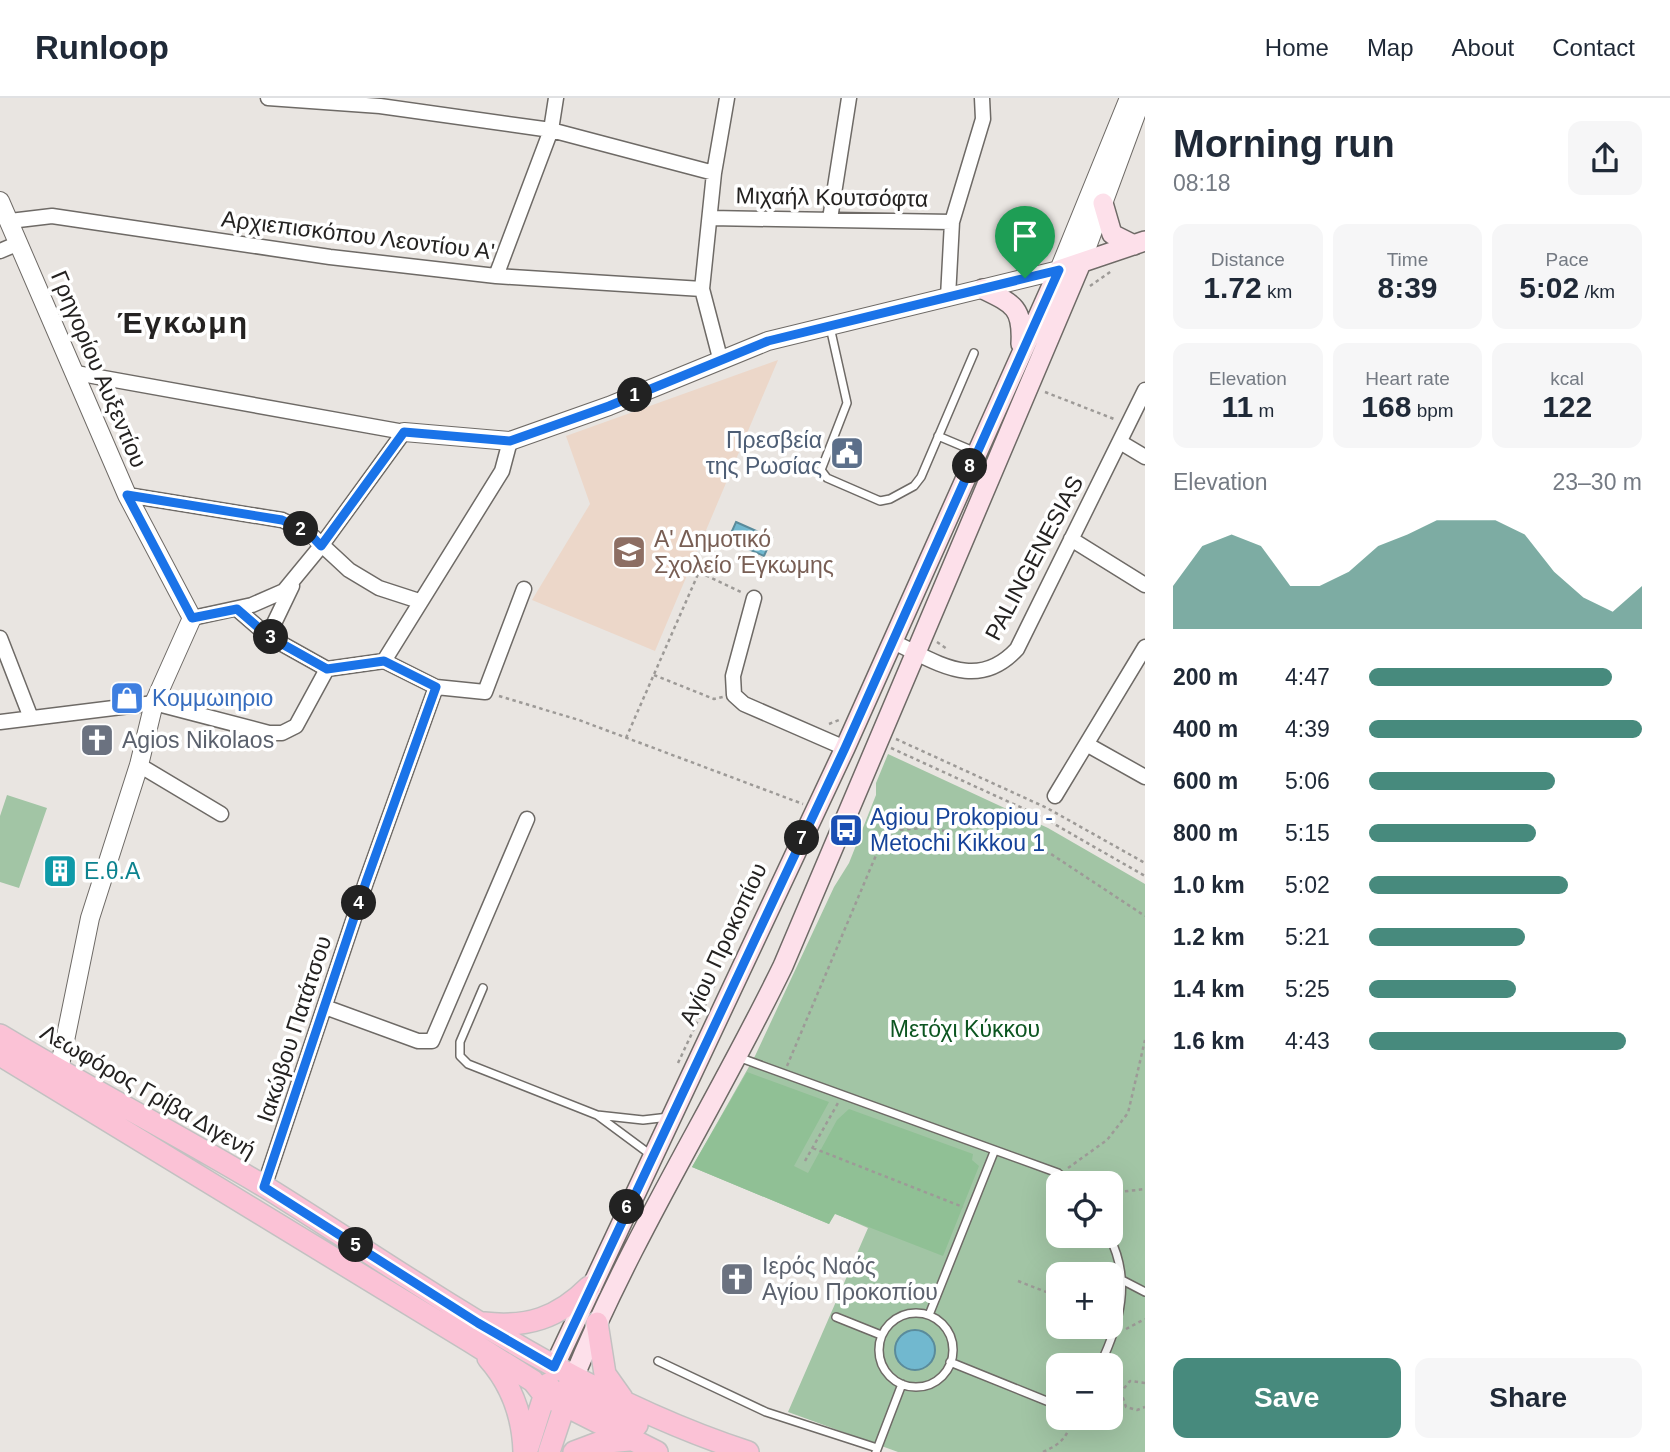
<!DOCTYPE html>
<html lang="en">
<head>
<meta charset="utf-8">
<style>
	:root { --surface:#fff; --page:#f6f6f7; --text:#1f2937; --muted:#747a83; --line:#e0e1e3; --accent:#478a7d }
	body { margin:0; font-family:Arial,sans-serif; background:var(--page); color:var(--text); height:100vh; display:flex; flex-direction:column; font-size:26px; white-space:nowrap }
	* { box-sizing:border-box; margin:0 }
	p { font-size:23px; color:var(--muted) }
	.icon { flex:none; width:38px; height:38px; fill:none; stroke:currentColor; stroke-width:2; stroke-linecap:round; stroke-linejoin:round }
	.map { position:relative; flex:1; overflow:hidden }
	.details { display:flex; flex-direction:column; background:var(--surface); width:525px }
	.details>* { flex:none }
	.tools { position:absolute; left:1046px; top:1073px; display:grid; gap:14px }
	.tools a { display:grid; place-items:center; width:77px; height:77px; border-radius:14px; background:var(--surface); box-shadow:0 7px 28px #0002; font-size:35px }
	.pin { position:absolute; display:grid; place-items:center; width:60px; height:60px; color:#fff; margin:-72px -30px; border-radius:50% 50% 50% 0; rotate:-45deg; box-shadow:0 0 7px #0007 }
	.pin .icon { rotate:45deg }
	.km { position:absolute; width:35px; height:35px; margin:-18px; border-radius:50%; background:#222; color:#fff; font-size:19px; line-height:35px; text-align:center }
	.round { display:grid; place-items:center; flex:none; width:74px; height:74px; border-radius:14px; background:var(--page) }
	.headline { display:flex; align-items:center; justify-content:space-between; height:119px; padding:0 28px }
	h1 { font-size:38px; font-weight:800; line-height:52px }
	.stats { display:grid; grid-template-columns:repeat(3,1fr); gap:10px; height:119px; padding:7px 28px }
	.stats div { display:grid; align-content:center; border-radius:14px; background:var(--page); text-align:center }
	.stats b { font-size:30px; font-weight:800 }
	.stats small { font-size:19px; font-weight:400 }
	.stats p { font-size:19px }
	.chart { height:196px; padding:14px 28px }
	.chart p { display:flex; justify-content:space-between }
	.chart svg { width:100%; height:126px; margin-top:7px; fill:var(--accent); opacity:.7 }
	.action { display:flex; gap:14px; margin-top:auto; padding:14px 28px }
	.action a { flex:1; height:80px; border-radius:14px; background:var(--accent); color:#fff; font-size:28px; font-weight:800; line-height:80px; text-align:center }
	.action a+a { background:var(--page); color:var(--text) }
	ul { padding:0 28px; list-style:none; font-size:23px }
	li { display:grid; grid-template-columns:112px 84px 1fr; align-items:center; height:52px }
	li i { height:18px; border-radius:9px; background:var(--accent) }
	header { display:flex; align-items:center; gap:42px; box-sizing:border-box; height:98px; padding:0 35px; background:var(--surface); border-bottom:2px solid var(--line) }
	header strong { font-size:33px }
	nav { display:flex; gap:38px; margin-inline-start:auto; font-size:24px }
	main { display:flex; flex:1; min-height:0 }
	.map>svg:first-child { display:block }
	.education { fill:#ecd7c9 }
	.green { fill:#a2c5a5; fill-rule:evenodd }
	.forest { fill:#90c095 }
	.water { fill:#71b8cf; stroke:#5a8b9b; stroke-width:2 }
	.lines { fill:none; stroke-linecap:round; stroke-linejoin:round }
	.service-casing { stroke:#6e6a66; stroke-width:10 }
	.minor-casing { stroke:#6e6a66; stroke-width:17 }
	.tertiary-casing { stroke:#6e6a66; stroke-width:20 }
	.secondary-casing { stroke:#6e6a66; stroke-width:22 }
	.primary-casing { stroke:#c2c1c1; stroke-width:24 }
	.path { stroke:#9d9a97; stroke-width:2.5; stroke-dasharray:3.5 3.5; stroke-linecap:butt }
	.service { stroke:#fff; stroke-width:7 }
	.minor { stroke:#fff; stroke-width:14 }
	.tertiary { stroke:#fff; stroke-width:18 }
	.secondary { stroke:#fde0ea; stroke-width:19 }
	.primary { stroke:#fbc2d6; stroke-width:21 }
	.route-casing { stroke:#fff; stroke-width:14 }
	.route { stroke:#1a73e8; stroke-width:9 }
	.labels { text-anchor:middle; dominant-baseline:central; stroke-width:7; stroke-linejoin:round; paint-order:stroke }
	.street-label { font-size:23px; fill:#242221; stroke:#fff }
	.service-label { font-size:23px; fill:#4e5e75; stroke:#fff; text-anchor:end }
	.education-label { font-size:23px; fill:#785e54; stroke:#fff; text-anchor:start }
	.shop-label { font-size:23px; fill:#366cbe; stroke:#fff; text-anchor:start }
	.worship-label { font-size:23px; fill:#5b616d; stroke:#fff; text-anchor:start }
	.transit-label { font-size:23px; fill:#164399; stroke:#fff; text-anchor:start }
	.culture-label { font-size:23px; fill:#0d838f; stroke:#fff; text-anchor:start }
	.park-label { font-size:23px; fill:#0d5621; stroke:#fff }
	.district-label { font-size:30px; font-weight:bold; letter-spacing:2px; fill:#242221; stroke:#fff }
</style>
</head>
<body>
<header>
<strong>Runloop</strong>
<nav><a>Home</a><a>Map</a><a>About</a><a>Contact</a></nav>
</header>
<main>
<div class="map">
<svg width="1145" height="1354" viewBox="0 0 1145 1354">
	<rect width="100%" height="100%" fill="#e9e5e1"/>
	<path class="education" d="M778 262 655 553 532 502 590 406 566 338Z"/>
	<path class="green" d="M888 656 1048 730 1145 786V1354H898L788 1314 868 1130 834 1115 829 1126 692 1069 755 958 834 789 849 765 876 697V685ZM1059 1085H1111V1138H1059ZM1059 1176H1111V1228H1059ZM1059 1267H1111V1320H1059Z
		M7 697 47 710 19 790 0 784V718Z"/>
	<path class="forest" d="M747 974 829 1004 794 1068 808 1075 837 1022 849 1011 973 1056 972 1062 979 1068 943 1158 835 1116 829 1126 692 1069Z"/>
	<path class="water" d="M736 424 772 440 764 458 728 442Z
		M895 1252a20 20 0 1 1 40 0a20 20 0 1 1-40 0Z"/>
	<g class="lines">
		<g class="service-casing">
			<path id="service" d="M830 229 847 305 821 372 827 380 880 403 890 401 914 388 921 379 974 255
				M938 338 976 354
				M483 890 460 944V958L468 966 597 1017 643 1022 669 1019
				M738 959 1058 1075 1070 1085
				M597 1017 651 1057
				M1122 1182 1145 1194
				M879 1252a37 37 0 1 1 74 0a37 37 0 1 1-74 0Z
				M929 1217 994 1054
				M836 1219 881 1237
				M658 1263 766 1314 877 1350
				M950 1264 1059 1308
				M1100 1267C1120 1225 1132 1182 1109 1138
				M876 1354 902 1286"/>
		</g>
		<g class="minor-casing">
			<path id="minor" d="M268 0 380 8 551 32 714 75
				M710 120 952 124
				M830 121 849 0
				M10 123 52 118 330 159 496 178 702 191
				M0 153 19 145
				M496 178 551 32 556 0
				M948 199 952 124 983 21 982 0
				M720 260 702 191 714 75 727 0
				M76 275 404 334 321 448 284 493 252 507 192 520
				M1120 344 1145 359
				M127 397 282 422 308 434 349 472 379 490 419 503
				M1071 441 1145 487
				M754 500 733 578 734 597 744 606 845 650
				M237 511 268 538 327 571 384 563 436 589 485 594 524 491
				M268 538 292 488
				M0 540 31 620
				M891 543C936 563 976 595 1017 551L1145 292
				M384 563 502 373 510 343
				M0 624 154 605 269 635H282L296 628 327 571
				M1088 647 1145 679
				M139 667 221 716
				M1055 698 1145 549
				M325 909 418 943H432L527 721
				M264 1089 366 784 436 589"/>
		</g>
		<g class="tertiary-casing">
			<path id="tertiary" d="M0 103 127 397 192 520 154 605 139 667 90 820 59 972
				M1081 165 1142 0
				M404 334 510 343 609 308 768 243 1059 172 1129 0"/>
		</g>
		<g class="secondary-casing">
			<path id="secondary" d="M1103 105 1112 136 1134 147
				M983 191C1014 206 1023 210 1021 246
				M554 1269 845 650 1059 172 1145 143
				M574 1279C633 1136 716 1006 783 868L1081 165"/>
		</g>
		<g class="primary-casing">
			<path id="primary" d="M0 937C88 990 179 1037 267 1090 423 1187 572 1297 748 1354
				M0 957 471 1244 533 1283 544 1297 657 1354
				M484 1225C527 1230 558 1220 589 1189
				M597 1225 605 1276 622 1300
				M488 1260C512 1287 523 1318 524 1354
				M565 1292 637 1327
				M528 1349 548 1286
				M549 1354 568 1297
				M574 1354 598 1345 629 1342"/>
		</g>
		<path class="path" d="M1038 160 1049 152
			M1090 188 1113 172
			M1045 294 1114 321
			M937 544 947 551
			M654 577 714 601 723 599
			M499 598 579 622 803 706
			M829 626 839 622
			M626 640 699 474 741 494
			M896 641 1047 710 1145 765
			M891 650 1042 719 1145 778
			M678 965 715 886
			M787 968 882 743 897 732 923 730 983 738 1051 756 1145 818
			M813 1050 963 1109
			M805 1063 838 1005
			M1068 1070 1107 1042 1128 1015 1145 942
			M1111 1095 1145 1091
			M1018 1183 1059 1199
			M1126 1231 1145 1221
			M1111 1285 1121 1289
			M1145 1285 1130 1283 1121 1294 1126 1309 1137 1312 1145 1309
			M1043 1354C1061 1346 1068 1339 1072 1320"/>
		<use href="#service" class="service"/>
		<use href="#minor" class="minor"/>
		<use href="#tertiary" class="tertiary"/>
		<use href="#secondary" class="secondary"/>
		<use href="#primary" class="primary"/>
	</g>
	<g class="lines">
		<g class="route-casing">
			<path id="route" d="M1059 172 845 650 554 1269 478 1225 264 1089 366 784 436 589 384 563 327 571 268 538 237 511 192 520 127 397 282 422 308 434 321 448 404 334 510 343 609 308 768 243Z"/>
		</g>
		<use href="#route" class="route"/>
	</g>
	<defs>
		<g id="civic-square" transform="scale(1.75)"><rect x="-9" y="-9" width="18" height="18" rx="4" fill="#5c6f8a" stroke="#fff"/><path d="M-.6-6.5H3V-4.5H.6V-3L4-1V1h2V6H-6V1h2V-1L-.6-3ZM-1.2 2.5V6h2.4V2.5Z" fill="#fff"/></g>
		<g id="school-square" transform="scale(1.75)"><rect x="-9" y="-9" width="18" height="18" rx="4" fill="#8d6e63" stroke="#fff"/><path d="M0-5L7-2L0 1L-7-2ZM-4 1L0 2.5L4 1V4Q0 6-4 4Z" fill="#fff"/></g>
		<g id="shop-square" transform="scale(1.75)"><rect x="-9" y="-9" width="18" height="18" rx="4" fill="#3f7fe0" stroke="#fff"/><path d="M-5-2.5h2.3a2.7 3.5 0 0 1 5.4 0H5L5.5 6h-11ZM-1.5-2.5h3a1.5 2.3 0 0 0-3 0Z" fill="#fff"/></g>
		<g id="church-square" transform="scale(1.75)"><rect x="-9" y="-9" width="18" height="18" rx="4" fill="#6b7280" stroke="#fff"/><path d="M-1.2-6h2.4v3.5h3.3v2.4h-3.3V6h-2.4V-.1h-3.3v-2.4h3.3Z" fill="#fff"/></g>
		<g id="bus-square" transform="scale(1.75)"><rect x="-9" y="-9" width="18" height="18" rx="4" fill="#1a4fb4" stroke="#fff"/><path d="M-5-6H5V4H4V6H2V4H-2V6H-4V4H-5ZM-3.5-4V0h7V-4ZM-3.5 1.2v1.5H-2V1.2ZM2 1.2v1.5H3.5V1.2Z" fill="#fff"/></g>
		<g id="building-square" transform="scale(1.75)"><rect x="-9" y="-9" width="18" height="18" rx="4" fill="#0f9aa8" stroke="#fff"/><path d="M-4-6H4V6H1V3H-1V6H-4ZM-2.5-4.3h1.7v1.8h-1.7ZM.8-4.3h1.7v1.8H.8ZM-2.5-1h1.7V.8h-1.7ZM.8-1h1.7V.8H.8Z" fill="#fff"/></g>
	</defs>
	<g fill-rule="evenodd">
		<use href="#civic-square" x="847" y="355"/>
		<use href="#school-square" x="629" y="454"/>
		<use href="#shop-square" x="127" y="600"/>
		<use href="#church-square" x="97" y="642"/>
		<use href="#bus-square" x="846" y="732"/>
		<use href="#building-square" x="60" y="773"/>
		<use href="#church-square" x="737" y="1181"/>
	</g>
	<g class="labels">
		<g class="street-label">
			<text transform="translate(832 99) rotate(1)">Μιχαήλ Κουτσόφτα</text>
			<text transform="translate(358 137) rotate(7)">Αρχιεπισκόπου Λεοντίου Α'</text>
			<text transform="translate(99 271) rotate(67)">Γρηγορίου Αυξεντίου</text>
			<text transform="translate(1034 460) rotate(-62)">PALINGENESIAS</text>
			<text transform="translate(723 846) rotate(-65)">Αγίου Προκοπίου</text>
			<text transform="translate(294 931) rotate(-72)">Ιακώβου Πατάτσου</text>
			<text transform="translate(148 993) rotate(30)">Λεωφόρος Γρίβα Διγενή</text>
		</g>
		<g class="service-label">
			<text x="822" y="342">Πρεσβεία<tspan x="822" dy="26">της Ρωσίας</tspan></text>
		</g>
		<g class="education-label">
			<text x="654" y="441">Α' Δημοτικό<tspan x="654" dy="26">Σχολείο Έγκωμης</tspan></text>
		</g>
		<g class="shop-label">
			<text x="152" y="600">Κομμωιηριο</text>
		</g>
		<g class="worship-label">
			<text x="122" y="642">Agios Nikolaos</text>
			<text x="762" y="1168">Ιερός Ναός<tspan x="762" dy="26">Αγίου Προκοπίου</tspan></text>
		</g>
		<g class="transit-label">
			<text x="870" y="719">Agiou Prokopiou -<tspan x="870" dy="26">Metochi Kikkou 1</tspan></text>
		</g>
		<g class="culture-label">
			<text x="84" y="773">Ε.θ.Α</text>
		</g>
		<g class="park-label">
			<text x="965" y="931">Μετόχι Κύκκου</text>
		</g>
		<g class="district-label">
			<text x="183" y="224">Έγκωμη</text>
		</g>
	</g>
</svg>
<div class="tools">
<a><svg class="icon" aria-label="locate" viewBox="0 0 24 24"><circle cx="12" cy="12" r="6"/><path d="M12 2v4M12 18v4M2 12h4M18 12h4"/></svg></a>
<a>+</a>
<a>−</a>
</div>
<div class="pin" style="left:1025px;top:180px;background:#1e9e55"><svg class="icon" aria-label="arrive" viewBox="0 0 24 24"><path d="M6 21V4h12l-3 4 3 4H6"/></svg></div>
<b class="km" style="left:635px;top:297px">1</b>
<b class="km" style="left:301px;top:431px">2</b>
<b class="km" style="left:271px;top:539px">3</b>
<b class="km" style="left:359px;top:805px">4</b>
<b class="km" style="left:356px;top:1147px">5</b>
<b class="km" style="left:627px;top:1109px">6</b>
<b class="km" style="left:802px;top:740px">7</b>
<b class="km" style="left:970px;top:368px">8</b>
</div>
<section class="details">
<div class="headline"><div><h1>Morning run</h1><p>08:18</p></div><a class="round"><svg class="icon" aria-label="share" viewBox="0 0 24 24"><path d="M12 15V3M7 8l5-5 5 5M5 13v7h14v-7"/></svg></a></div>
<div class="stats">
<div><p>Distance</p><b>1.72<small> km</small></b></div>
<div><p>Time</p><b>8:39</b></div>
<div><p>Pace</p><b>5:02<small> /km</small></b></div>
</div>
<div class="stats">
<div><p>Elevation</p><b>11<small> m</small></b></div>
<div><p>Heart rate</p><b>168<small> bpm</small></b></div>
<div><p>kcal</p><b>122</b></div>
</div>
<div class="chart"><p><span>Elevation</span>23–30 m</p>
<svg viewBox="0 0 160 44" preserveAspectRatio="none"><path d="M0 44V29L10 15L20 11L30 15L40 29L50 29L60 24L70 15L80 11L90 6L100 6L110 6L120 11L130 24L140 33L150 38L160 29V44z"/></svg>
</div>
<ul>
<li><b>200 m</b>4:47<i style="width:89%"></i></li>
<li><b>400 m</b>4:39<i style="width:100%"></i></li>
<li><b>600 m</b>5:06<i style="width:68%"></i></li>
<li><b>800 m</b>5:15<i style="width:61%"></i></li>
<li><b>1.0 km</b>5:02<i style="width:73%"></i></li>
<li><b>1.2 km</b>5:21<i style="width:57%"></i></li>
<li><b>1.4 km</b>5:25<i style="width:54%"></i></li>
<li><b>1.6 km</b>4:43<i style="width:94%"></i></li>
</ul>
<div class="action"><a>Save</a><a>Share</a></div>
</section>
</main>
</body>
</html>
